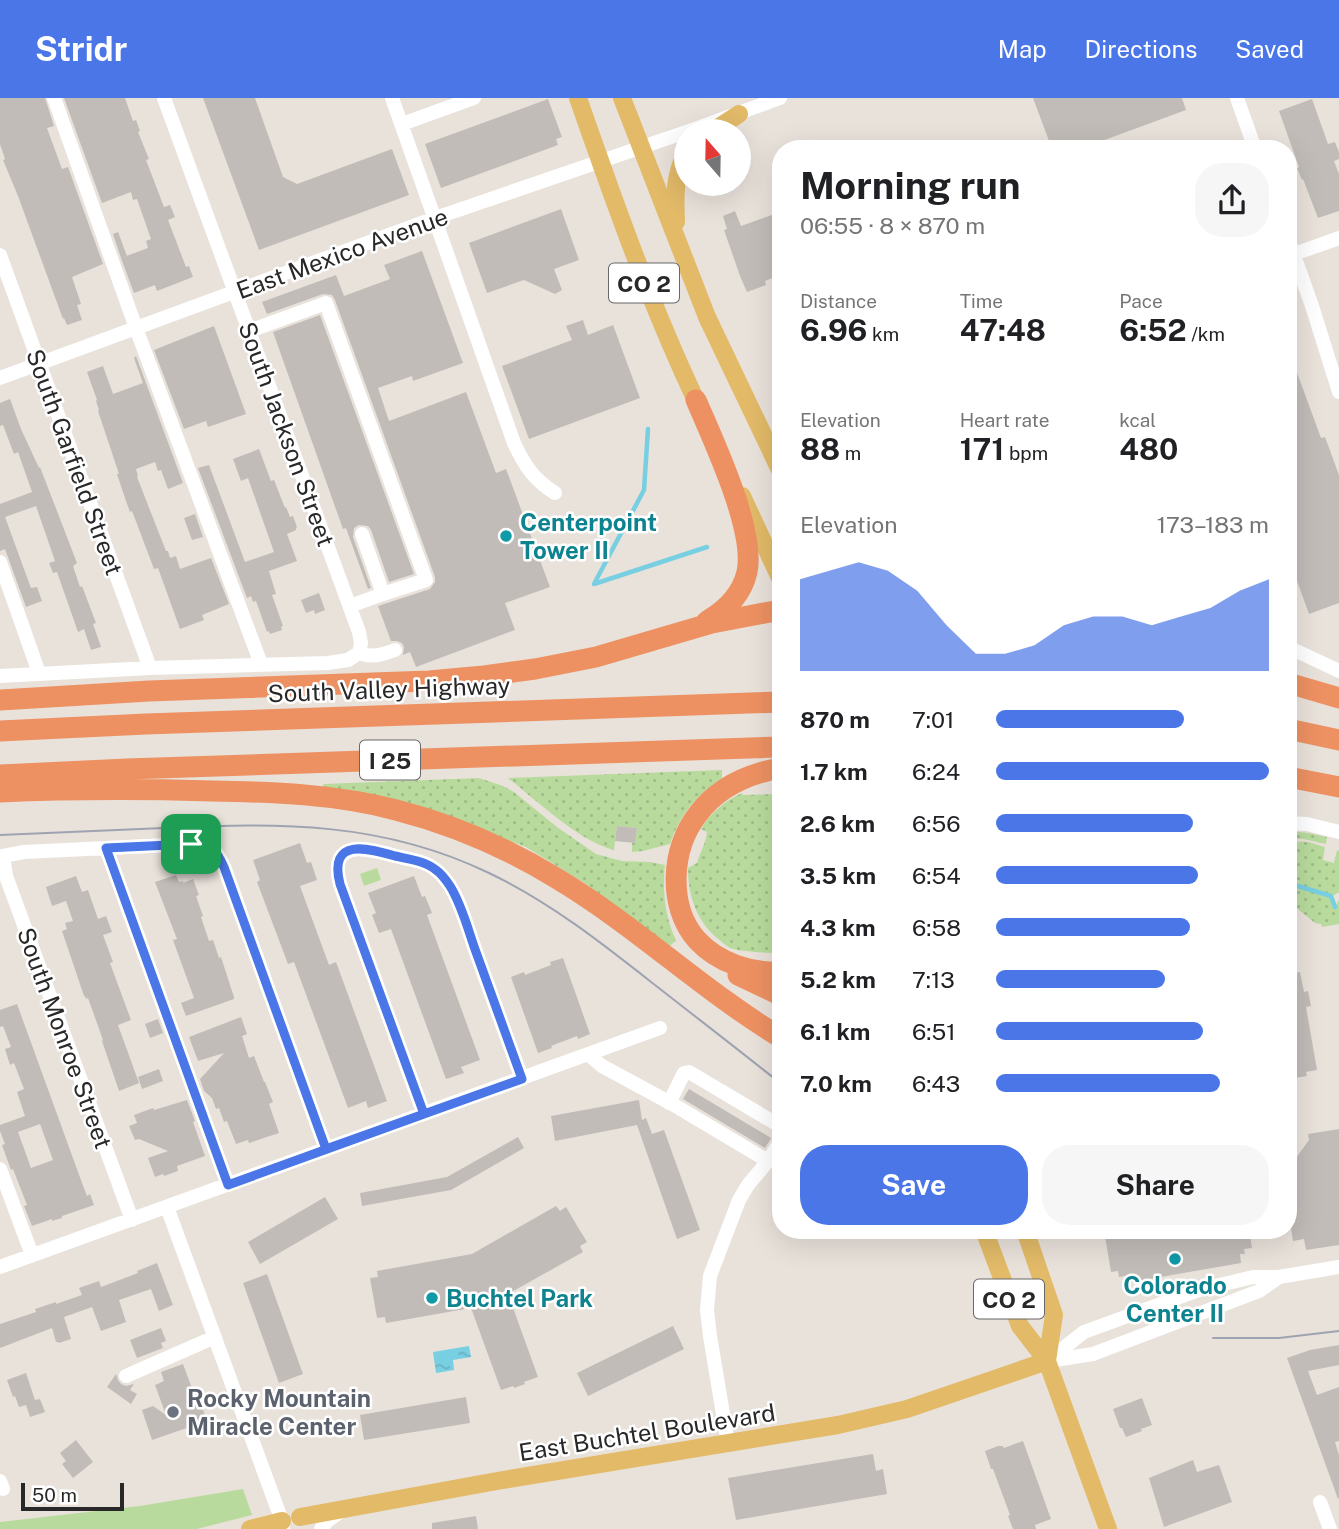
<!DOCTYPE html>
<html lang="en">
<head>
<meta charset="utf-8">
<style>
	:root { --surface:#fff; --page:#f6f6f6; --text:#202124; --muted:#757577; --accent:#4a76e7 }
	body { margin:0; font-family:"Public Sans",sans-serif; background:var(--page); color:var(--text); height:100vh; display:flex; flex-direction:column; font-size:26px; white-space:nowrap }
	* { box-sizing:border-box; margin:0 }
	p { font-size:23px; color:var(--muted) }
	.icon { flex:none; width:38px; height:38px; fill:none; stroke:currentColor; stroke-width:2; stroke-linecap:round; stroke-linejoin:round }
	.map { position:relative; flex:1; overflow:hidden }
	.details { position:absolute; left:772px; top:42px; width:525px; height:1099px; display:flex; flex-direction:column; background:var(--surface); border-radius:28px; box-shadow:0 7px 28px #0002 }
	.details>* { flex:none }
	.needle { width:46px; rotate:340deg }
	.controls { position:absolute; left:674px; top:21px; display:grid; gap:14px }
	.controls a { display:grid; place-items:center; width:77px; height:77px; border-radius:50%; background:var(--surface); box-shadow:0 7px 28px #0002; font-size:35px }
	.scale { position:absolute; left:21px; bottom:18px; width:103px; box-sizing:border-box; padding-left:7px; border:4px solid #282828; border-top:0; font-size:19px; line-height:24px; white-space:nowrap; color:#282828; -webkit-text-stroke:5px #fff; paint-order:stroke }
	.pin { position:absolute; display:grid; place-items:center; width:60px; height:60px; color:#fff; margin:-30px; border-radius:14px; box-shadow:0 4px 10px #0006 }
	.round { display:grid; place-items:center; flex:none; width:74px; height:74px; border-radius:28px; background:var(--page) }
	.overview { display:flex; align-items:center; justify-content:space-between; height:119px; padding:0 28px }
	h1 { font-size:38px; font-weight:700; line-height:52px }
	.figures { display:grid; grid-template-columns:repeat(3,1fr); gap:10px; height:119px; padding:7px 28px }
	.figures div { display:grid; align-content:center }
	.figures b { font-size:30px; font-weight:700 }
	.figures small { font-size:19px; font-weight:400 }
	.figures p { font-size:19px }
	.chart { height:196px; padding:14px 28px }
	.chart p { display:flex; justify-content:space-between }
	.chart svg { width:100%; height:126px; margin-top:7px; fill:var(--accent); opacity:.7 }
	.cta { display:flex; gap:14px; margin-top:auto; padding:14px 28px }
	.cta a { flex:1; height:80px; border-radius:28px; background:var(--accent); color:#fff; font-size:28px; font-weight:700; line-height:80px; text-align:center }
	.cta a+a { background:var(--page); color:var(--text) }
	ul { padding:0 28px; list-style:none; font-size:23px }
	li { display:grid; grid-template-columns:112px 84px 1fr; align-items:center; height:52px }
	li i { height:18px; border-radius:9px; background:var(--accent) }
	header { display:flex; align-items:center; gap:42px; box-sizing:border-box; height:98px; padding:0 35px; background:var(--accent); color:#fff }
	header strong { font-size:33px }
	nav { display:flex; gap:38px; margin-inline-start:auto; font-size:24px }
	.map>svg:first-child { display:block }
	.grass { fill:url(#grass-dots) }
	.park { fill:#b8db9d }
	.water { fill:url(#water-ripples) }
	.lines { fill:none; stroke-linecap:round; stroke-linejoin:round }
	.stream { stroke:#78cfe1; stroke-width:4.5 }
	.building { fill:#c1bcb8; fill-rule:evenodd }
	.minor { stroke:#fff; stroke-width:14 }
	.major { stroke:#e2ba68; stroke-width:18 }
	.highway { stroke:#ed9162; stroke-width:21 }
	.tram { stroke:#9fa3b1; stroke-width:2 }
	.route-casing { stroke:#fff; stroke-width:14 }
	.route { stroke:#4a76e7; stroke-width:9 }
	.culture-dot { fill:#0f9aa8; stroke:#fff; stroke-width:2.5 }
	.worship-dot { fill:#6b7280; stroke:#fff; stroke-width:2.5 }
	.labels { text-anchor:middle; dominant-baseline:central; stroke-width:5; stroke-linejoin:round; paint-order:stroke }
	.shield { fill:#fff; stroke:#686868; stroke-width:2 }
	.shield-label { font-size:23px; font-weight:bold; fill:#282828 }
	.street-label { font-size:24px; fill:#282828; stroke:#fff }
	.culture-label { font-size:24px; font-weight:bold; fill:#0d838f; stroke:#fff; text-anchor:start }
	.worship-label { font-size:24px; font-weight:bold; fill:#5b616d; stroke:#fff; text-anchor:start }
</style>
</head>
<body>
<header>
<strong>Stridr</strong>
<nav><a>Map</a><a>Directions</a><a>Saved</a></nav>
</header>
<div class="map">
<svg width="1339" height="1431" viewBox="0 0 1339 1431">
	<defs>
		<pattern id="grass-dots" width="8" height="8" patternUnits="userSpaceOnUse" patternTransform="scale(1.75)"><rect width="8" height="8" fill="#b8db9d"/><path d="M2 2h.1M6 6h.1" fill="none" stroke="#9ebc87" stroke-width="1.8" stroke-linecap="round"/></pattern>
		<pattern id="water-ripples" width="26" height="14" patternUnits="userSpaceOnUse" patternTransform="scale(1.75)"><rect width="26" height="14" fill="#78cfe1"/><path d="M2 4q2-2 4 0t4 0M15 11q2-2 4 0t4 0" fill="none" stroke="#68b2c1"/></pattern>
	</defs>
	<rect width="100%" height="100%" fill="#e9e2db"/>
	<path class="grass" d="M722 672V680C697 696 679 718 670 746L643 753 632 754V745H635L637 730 617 728 614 752C580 744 536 702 508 680Z
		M479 680 503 688 514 694 557 729 596 756 622 763 650 764 665 767C662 793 665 819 676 842L669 849 586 786 526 749 473 729 324 692 323 686Z
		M742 695 743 697 780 696V855C768 855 742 854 730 850 726 848 721 843 717 840 696 822 688 797 688 770L697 765C700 754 706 745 707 734L701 731C710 715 726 702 742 695Z
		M1288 733 1308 735 1327 739 1326 746 1304 741 1288 740Z
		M1288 743 1308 744 1325 749 1323 762 1334 765 1337 752 1339 753V794L1333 798 1288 783Z
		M1288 786 1329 798 1333 803 1331 804 1335 809 1339 802V826L1322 829 1321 826 1315 825 1288 803Z"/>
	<path class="park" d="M377 770 381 782 364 788 360 776Z
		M243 1391 252 1417 197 1431H0V1424L140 1408Z"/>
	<path class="water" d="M469 1248 471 1259 453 1262 454 1272 436 1275 433 1254Z"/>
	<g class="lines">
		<path class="stream" d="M648 331 644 392 594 486 707 449
			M1288 785 1331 798 1335 809"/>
	</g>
	<path class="building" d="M0 0H45L54 28 47 30 62 71 68 69 103 166 72 179 81 206 77 207 82 222 67 227 64 220 63 221 18 98 3 62 5 61 0 46Z
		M64 0H125L133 23 136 22 140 33 138 34 149 61 146 62 164 109 170 107 175 119 168 122 186 169 189 168 193 179 157 193 155 187 134 195 121 160 148 150 146 143 151 141 137 101 133 102 131 94 102 105Z
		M203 0H255L283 79 297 86 392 51 409 97 259 152Z
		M1033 0H1182L1186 12 1080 51H1052Z
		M548 1 562 39 556 41 558 47 441 90 425 46Z
		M1312 1 1328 46 1335 44 1339 54V61L1334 63 1339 76V113L1318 120 1303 81 1302 82 1297 70 1299 69 1279 13Z
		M561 111 579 162 554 171 562 192 555 196 524 182 487 195 469 145Z
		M735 113 741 128 780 114V177L765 183 766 187 747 194 740 178 724 132 727 131 723 118Z
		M118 134 127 158 121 160 113 136Z
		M422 153 463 265 413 283 412 278 378 290 389 323 466 294 496 375 506 371 550 489 505 505 515 532 416 569 410 554 403 557 404 549 402 545 397 543H391L378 508 430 491 435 484V479L335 202 332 197 323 196 267 216 262 204 336 177 344 198 390 181 384 167Z
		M320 217 414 476 389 484 371 432 368 428 359 427 354 430 353 439 371 490 368 491 346 430 343 431 273 234Z
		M583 222 588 237 613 227 640 300 529 341 502 268 572 242 566 228Z
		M214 228 246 316 208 329 206 323 184 331 154 252Z
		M1288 253H1289L1321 340 1325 339 1339 377V505L1309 516 1288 458Z
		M136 258 183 385 168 391 161 372 158 373 155 364 136 371 138 378 137 379 166 453H168L170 460 176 458 180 471 211 460 229 506 202 517 204 522 180 531 158 470 154 471 132 413 130 414 126 403 117 376H119L98 313 99 312 96 303 97 302 87 274 103 268 113 296 143 285 134 260Z
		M10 301 21 331 39 370 40 369 77 465 73 468 80 489 82 488 96 525 93 526 101 549 91 552 84 531 78 534 57 474 53 475 49 465 55 463 36 408 5 419 31 490 37 489 42 503 26 509 5 451 0 453V406L32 394 18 354 14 356 3 327 0 328V305Z
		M259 351 271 383 274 382 285 410 286 409 290 419 293 418 297 429 296 430V432L287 436 297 463 269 473 276 496 272 497 283 528 281 529 282 532 270 536 269 533 267 534 256 503 253 504 251 498 247 500 198 370 209 367 245 464 274 454 248 380 241 383 233 361Z
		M195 416 203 439 192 442 184 420Z
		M319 495 325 512 315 516 314 512 306 515 301 502Z
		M617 728 637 730 635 745 615 743Z
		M300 745 307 765 311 764 317 782 300 788 329 867 336 864 387 1003 368 1010 366 1003 348 1010 294 864 288 866 257 784 260 782 253 762Z
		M176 777 179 784 183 783V785L193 781 199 797 196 798 203 818 201 819 209 843 213 842 219 860 221 859 234 899V901L186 918 181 905 194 900 173 842 177 841 155 784Z
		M76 778 82 794 88 792 98 821 106 818 112 834 103 837 113 864 110 865 131 922 118 927 139 985 119 993 102 943 103 942 88 900 86 901 85 898H84L62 833 67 831 65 825 73 823 66 803 52 808 46 789Z
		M414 778 422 799 425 798 432 815 427 817 480 962 461 969 464 975 446 981 391 831 379 835 372 817 376 815 368 795Z
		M563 860 590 936 578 941 577 938 551 948 552 950 538 955 511 879 524 874 525 877 551 867 550 864Z
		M1300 874 1304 894 1308 893 1311 908 1306 909 1317 972 1306 974 1307 978 1288 981V876Z
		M17 906 82 1085 87 1098 90 1096 94 1107 62 1118V1120L52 1123V1121L32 1128 24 1108 27 1107 13 1071 11 1072 2 1047 5 1046 0 1033V1027L25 1018 17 994 24 991 14 965 10 967 5 951 11 949 3 928 0 929V912ZM40 1026 53 1062 31 1070 18 1034Z
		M241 919 247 936 242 938 249 960 254 958 264 984H265L273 1004 269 1006 279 1035 249 1045 248 1042 236 1046 227 1023 224 1024 219 1010 216 1011 212 1000 204 993 200 981 224 955 198 963 189 939Z
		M158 921 163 935 150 940 145 926Z
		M159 971 163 983 142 991 138 979Z
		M689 991 771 1040 765 1050 683 1001Z
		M187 1002 195 1023 193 1024 205 1058 177 1068 178 1073 164 1078 163 1076 155 1079 148 1060 168 1053 139 1041 135 1042 129 1028 137 1025 134 1017 153 1010 154 1012Z
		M639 1002 642 1022 646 1020 652 1036 664 1032 700 1132 677 1141 637 1027 555 1043 551 1018Z
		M1339 1031V1147L1306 1152 1304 1141 1293 1143 1288 1111V1071L1309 1042 1308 1036Z
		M518 1039 524 1050 451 1092 362 1108 360 1095 447 1079Z
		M325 1099 338 1121 260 1166 248 1144Z
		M556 1108 560 1113 566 1109 579 1131 587 1144 580 1148 583 1154 508 1196 538 1279 524 1284 525 1286 514 1290 513 1288 501 1292 471 1210 386 1225 385 1219 377 1220 370 1180 378 1179 377 1173 472 1156Z
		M1104 1132H1249L1252 1150 1244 1151 1245 1156H1240L1241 1165 1126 1185 1125 1178 1119 1179 1118 1173 1111 1174Z
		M157 1165 173 1207 159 1213 151 1191 119 1202 126 1224 101 1233 92 1209 64 1219 71 1241 59 1245 58 1244H56L52 1230 0 1250V1226L36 1214 35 1211 56 1204V1206L82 1197 79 1190 99 1183 101 1189 138 1175 137 1173Z
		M267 1176 303 1276 279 1285 243 1185Z
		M673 1228 684 1251 588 1298 577 1275Z
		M161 1230 166 1243 161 1245 163 1250 137 1260 130 1242Z
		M1339 1247V1267L1308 1273 1317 1297 1339 1289V1343L1335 1344 1339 1357V1400L1338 1401 1287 1260 1310 1252Z
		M183 1266 193 1293 196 1292 207 1323 152 1342 142 1312 153 1308 166 1317 155 1287 164 1283 161 1274Z
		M26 1275 35 1302 40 1301 45 1314 30 1319 26 1307 19 1309 15 1298 13 1299 7 1282Z
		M116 1276 118 1282 121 1286 126 1288 134 1286 130 1292 137 1296 131 1306 107 1289Z
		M466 1299 470 1325 364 1342 360 1317Z
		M1142 1300 1152 1327 1141 1331 1142 1333 1126 1339 1122 1330H1120L1113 1311Z
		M76 1342 93 1364 73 1380 62 1366 66 1363 60 1355Z
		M1023 1343 1051 1421 1035 1427 1036 1431H1013L1008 1418 1010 1417 993 1371H991L985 1353 998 1348H1003L1004 1350Z
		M873 1356 876 1373 883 1371 887 1396 736 1422 728 1380Z
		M1193 1362 1197 1374 1219 1367 1232 1404 1164 1429 1149 1380Z
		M476 1418 478 1431H432V1425Z"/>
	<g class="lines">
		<path class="minor" d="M54 0 136 230 261 566
			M164 0 359 534 361 545 359 555
			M392 0 514 345C525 368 533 381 555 395
			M1237 0 1255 51
			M402 26 474 0
			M689 33 780 0
			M1288 140 1312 208 1339 294
			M1294 156 1339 140
			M0 157 150 570
			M249 233 326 205 426 482 383 496 362 436
			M0 280 435 120 686 34
			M0 464 39 575
			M350 508 383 496
			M1288 549 1339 573
			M359 555C372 560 381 557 395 552
			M0 578 150 570 328 565 348 562 359 555
			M1288 725 1307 726 1339 734
			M106 750 228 1087
			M588 956 602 968 674 1007 768 1063 748 1087 739 1102 710 1178 707 1212 710 1238 728 1346
			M669 1005 684 975 689 974 780 1028
			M424 1016 340 786C328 740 368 750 395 758 409 761 425 763 436 772 441 776 446 782 450 788 462 807 468 832 476 854 491 896 506 938 522 980
			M768 1063 780 1044
			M0 1071 32 1157
			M167 1109 282 1423 283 1431
			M132 1122 6 778 3 758 24 754 191 746C214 747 218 753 226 774L326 1051
			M0 1169 660 930
			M1047 1263 1084 1234 1199 1192 1253 1179H1279L1339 1169
			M1048 1263 1093 1256 1259 1193 1279 1179
			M126 1278 215 1239
			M0 1383 3 1391
			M1320 1404 1330 1431
			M321 1431 327 1423 343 1412"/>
		<path class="major" d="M578 0C615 106 652 211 701 313
			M622 0 707 219 780 372
			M713 33 739 16
			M676 124C675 100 674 77 686 55
			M742 398 780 480
			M984 1132 1020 1228 1047 1263 1108 1431
			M1025 1132 1054 1217 1047 1263
			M300 1419 497 1383 838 1327 907 1311 1047 1263
			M250 1431 282 1423"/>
		<path class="highway" d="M696 302C713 342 756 432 747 474 742 496 726 512 707 523
			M1288 585 1339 600
			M0 602 149 593 429 583 484 578 535 571 596 559 712 525 780 512
			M1288 631 1339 642
			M0 633 146 626 780 604
			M780 670C748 676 718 689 698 716 671 750 667 808 697 842 718 865 751 875 780 874
			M0 677 127 671 780 649
			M1288 679 1339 689
			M0 694C71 691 141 691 212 693 273 694 336 696 396 712 451 726 507 750 556 780 635 827 702 892 780 939
			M738 877 780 897"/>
		<path class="tram" d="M0 737C55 735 109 732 164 730 280 725 381 723 489 775 550 804 603 846 655 887 697 920 739 952 780 985
			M1213 1240H1279L1339 1233"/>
	</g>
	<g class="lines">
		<g class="route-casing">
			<path id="route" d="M191 746C212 747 216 751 224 769L326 1051 522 981C506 938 491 896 476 854 468 832 462 807 450 788 446 782 442 776 436 772 425 763 409 761 395 758 368 750 328 739 340 786L424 1016 228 1087 106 750 191 746"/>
		</g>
		<use href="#route" class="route"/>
	</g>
	<g class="culture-dot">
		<circle cx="506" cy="438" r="7"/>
		<circle cx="1175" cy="1161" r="7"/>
		<circle cx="432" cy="1200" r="7"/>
	</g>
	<circle class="worship-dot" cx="173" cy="1314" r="7"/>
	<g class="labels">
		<g class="shield">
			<rect x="609" y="165.5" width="70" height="39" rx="5"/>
			<rect x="360" y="642.5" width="60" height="39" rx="5"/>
			<rect x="974" y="1181.5" width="70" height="39" rx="5"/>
		</g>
		<g class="shield-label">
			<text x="644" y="185">CO 2</text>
			<text x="390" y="662">I 25</text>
			<text x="1009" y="1201">CO 2</text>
		</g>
		<g class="street-label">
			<text transform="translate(342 155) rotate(-20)">East Mexico Avenue</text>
			<text transform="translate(287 336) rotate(70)">South Jackson Street</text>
			<text transform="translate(75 364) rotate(70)">South Garfield Street</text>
			<text transform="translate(389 591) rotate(-2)">South Valley Highway</text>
			<text transform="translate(65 940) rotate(70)">South Monroe Street</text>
			<text transform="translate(647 1334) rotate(-9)">East Buchtel Boulevard</text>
		</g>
		<g class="culture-label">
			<text x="520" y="424">Centerpoint<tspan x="520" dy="28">Tower II</tspan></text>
			<text x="1175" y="1187" text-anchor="middle">Colorado<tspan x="1175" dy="28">Center II</tspan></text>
			<text x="446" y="1200">Buchtel Park</text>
		</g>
		<g class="worship-label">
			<text x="187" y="1300">Rocky Mountain<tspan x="187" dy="28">Miracle Center</tspan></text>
		</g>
	</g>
</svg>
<div class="controls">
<a><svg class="needle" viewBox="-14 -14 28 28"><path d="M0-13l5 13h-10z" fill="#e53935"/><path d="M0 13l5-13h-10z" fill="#757577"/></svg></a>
</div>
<div class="scale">50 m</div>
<div class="pin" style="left:191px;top:746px;background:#1e9e55"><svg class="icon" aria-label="arrive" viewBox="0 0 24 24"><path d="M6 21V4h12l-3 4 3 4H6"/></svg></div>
<section class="details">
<div class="overview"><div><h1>Morning run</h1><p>06:55 · 8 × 870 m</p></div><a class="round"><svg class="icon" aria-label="share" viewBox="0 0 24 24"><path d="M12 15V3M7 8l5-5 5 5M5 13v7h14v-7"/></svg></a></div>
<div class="figures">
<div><p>Distance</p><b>6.96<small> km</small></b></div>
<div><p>Time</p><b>47:48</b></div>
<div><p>Pace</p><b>6:52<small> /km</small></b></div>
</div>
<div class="figures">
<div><p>Elevation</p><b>88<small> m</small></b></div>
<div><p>Heart rate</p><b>171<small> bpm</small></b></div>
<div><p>kcal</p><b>480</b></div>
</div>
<div class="chart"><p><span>Elevation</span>173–183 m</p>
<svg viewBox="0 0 160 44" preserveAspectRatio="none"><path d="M0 44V12L10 9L20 6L30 9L40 16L50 28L60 38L70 38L80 35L90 28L100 25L110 25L120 28L130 25L140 22L150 16L160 12V44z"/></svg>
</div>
<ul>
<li><b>870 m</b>7:01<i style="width:69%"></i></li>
<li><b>1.7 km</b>6:24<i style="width:100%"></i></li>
<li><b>2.6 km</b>6:56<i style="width:72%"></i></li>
<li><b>3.5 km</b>6:54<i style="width:74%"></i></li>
<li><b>4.3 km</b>6:58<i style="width:71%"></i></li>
<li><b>5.2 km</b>7:13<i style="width:62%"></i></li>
<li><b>6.1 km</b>6:51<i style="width:76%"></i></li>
<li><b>7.0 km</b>6:43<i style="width:82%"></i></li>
</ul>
<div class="cta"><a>Save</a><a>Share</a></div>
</section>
</div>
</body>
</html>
